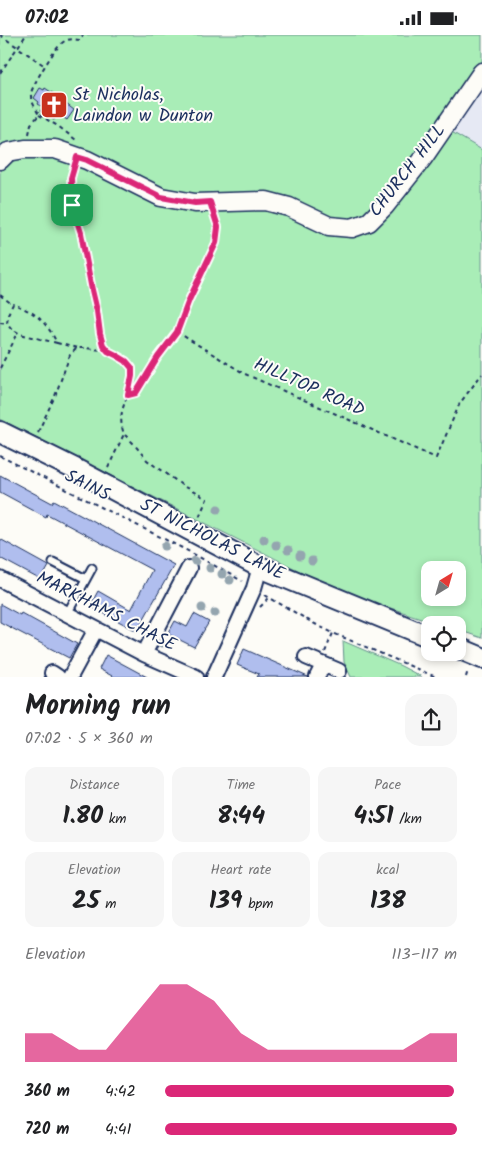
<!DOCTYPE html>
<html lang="en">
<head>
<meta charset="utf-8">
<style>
	:root { --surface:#fff; --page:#f6f6f6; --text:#202124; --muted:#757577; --accent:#db2777 }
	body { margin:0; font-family:Kalam,sans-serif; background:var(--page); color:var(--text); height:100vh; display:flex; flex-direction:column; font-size:19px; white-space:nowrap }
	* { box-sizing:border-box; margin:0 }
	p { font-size:16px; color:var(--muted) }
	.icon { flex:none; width:28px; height:28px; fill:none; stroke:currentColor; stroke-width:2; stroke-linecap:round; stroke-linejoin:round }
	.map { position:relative; height:642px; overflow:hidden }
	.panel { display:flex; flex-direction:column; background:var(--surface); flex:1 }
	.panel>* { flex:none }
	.needle { width:32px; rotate:37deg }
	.fabs { position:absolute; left:421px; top:526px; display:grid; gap:10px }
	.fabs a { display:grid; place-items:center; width:45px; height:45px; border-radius:10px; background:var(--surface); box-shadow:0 2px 8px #0003; font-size:25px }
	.pin { position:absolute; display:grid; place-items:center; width:42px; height:42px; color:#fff; margin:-21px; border-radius:10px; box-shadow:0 2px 8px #0006 }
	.round { display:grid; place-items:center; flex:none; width:52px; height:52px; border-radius:15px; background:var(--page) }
	.overview { display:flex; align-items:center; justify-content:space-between; height:85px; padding:0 25px }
	h1 { font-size:28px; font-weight:600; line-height:38px }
	.metrics { display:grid; grid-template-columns:repeat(3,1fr); gap:8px; height:85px; padding:5px 25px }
	.metrics div { display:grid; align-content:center; border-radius:12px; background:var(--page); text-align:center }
	.metrics b { font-size:25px; font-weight:600 }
	.metrics small { font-size:14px; font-weight:400 }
	.metrics p { font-size:14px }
	.chart { height:140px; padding:10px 25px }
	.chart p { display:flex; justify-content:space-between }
	.chart svg { width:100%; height:90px; margin-top:5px; fill:var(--accent); opacity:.7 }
	ul { padding:0 25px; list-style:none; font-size:16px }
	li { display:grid; grid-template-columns:80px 60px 1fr; align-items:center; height:38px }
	li i { height:12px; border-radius:6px; background:var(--accent) }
	.status { display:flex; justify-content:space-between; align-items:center; height:35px; padding:0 25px; background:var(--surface); direction:ltr }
	.status svg { height:14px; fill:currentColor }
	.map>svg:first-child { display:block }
	.built { fill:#e6e9f4 }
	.green { fill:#a9edb7; stroke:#628e8a; fill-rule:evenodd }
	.building { fill:#b0beee; stroke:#1b2f5e }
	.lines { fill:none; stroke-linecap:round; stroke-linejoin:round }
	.service-casing { stroke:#1b2f5e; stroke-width:11 }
	.minor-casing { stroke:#1b2f5e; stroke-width:18 }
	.tertiary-casing { stroke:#1b2f5e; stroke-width:21 }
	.secondary-casing { stroke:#1b2f5e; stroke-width:24 }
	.path { stroke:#1b2f5e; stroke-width:2; stroke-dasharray:4 4; stroke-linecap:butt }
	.service { stroke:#fdfcf7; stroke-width:7 }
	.minor { stroke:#fdfcf7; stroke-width:14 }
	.tertiary { stroke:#fdfcf7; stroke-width:18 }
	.secondary { stroke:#fdfcf7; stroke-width:20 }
	.tree { fill:#94a5af }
	.route-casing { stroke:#fff; stroke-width:10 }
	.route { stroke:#db2777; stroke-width:6 }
	.labels { text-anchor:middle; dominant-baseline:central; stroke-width:4; stroke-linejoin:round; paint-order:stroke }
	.poi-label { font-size:18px; fill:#1b2f5e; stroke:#fdfcf7; text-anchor:start }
	.street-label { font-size:18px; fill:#1b2f5e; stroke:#fdfcf7 }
</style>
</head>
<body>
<div class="status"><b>07:02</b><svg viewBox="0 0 49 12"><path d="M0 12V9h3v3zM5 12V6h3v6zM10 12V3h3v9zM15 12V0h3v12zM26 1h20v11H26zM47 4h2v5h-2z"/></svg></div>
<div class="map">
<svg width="482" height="642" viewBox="0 0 482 642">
	<rect width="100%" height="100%" fill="#fdfcf7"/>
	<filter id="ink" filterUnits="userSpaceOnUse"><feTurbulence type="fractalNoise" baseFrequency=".02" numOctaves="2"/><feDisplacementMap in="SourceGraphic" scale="10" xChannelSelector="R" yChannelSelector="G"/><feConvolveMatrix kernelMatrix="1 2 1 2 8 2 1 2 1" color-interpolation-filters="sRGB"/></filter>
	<g filter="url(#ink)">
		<path class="built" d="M482 53V115L449 96Z"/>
		<path class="green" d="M0 0H482V28L450 96 482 115V603L458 595V590H442L339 556 0 384ZM430 535H458V562H430Z
			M343 606 401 631 422 642H351L344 627Z"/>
		<path class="building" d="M40 53 44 55 45 53 66 67V69L74 75 67 85 58 79 54 85 40 76 43 72 38 69 39 67 34 63Z
			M0 440 52 468 54 465 174 530 137 596 90 571 98 556 131 575 152 535 47 479 46 482 0 457Z
			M0 504 49 531 41 545 0 523Z
			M0 569 20 580 21 578 77 609 69 623 0 587Z
			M194 579 209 587 194 612 168 599 175 586 187 592Z
			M244 614 269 625 308 642H257L259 639 237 630Z
			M106 620 147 642H114L99 634Z"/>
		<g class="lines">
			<g class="service-casing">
				<path id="service" d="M53 527 86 544
					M67 579 92 533"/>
			</g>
			<g class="minor-casing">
				<path id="minor" d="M0 544 144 619 196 642
					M144 619 189 533
					M306 622 339 636
					M52 638 58 642
					M70 642 96 594
					M214 642 254 553 260 532
					M317 642 323 630"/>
			</g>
			<g class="tertiary-casing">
				<path id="tertiary" d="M0 125 8 117 25 114H55L87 125 161 162 195 168 266 166 289 172 329 191 352 193 369 187 385 171 423 123 482 37"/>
			</g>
			<g class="secondary-casing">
				<path id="secondary" d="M0 397 75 434 260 532 430 602
					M458 613 482 623"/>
			</g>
			<path class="path" d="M0 0 45 31
				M0 38 26 0
				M39 80 58 91 76 105
				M29 99 31 89 39 80C36 74 30 65 31 58 33 49 55 13 62 8 68 3 73 4 80 5L83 0
				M73 137 71 143V156L72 170 81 198 92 255 97 276 99 299 103 310 108 316 126 326 132 333V341L128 360
				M0 260 12 269
				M0 287 7 288
				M177 297 245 339 436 423 460 368 482 339
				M57 308 20 299 11 293 7 288 8 279 13 269C35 277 46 286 57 308L77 313
				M0 333 18 298
				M38 397 55 361 70 320 77 313H86L108 316
				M125 400 133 408 147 425 155 431 163 436 183 451 207 464 199 482
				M0 421 190 517 242 546
				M108 433 124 399C119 385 121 375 128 360L136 358 158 322 177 297 189 265 215 208 219 191 215 181
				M265 560 313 588 333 598 436 642
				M260 572 269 563
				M325 617 333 598
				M466 642 468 635"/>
			<use href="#service" class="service"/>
			<use href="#minor" class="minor"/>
			<use href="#tertiary" class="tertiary"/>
			<use href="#secondary" class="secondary"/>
		</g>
		<g class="tree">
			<circle cx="218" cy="474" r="4.5"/>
			<circle cx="264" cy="504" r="4.5"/>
			<circle cx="276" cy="510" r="4.5"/>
			<circle cx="165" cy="511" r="4.5"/>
			<circle cx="288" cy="515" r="4.5"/>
			<circle cx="300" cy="521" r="4.5"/>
			<circle cx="195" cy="526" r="4.5"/>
			<circle cx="312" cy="526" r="4.5"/>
			<circle cx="210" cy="533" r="4.5"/>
			<circle cx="222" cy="539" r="4.5"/>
			<circle cx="230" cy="545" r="4.5"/>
			<circle cx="202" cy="573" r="4.5"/>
			<circle cx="215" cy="578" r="4.5"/>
			<circle cx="162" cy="608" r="4.5"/>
		</g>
	</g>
	<g class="lines" filter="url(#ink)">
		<g class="route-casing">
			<path id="route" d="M77 122 87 125 161 162 195 168 210 167 218 192 216 208 189 265 177 297 158 322 136 358 128 360 132 341V333L126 326 116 320 108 316 103 310 100 299 97 276 92 255 81 198 72 170 71 143Z"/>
		</g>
		<use href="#route" class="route"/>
	</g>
	<defs>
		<g id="church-square" transform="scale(1.4375)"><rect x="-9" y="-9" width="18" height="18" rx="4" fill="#c8321e" stroke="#fdfcf7"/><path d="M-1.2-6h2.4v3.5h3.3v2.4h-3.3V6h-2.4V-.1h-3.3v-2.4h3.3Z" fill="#fff"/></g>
	</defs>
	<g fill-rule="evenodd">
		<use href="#church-square" x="54" y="70"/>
	</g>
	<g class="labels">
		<g class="poi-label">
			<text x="73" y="60">St Nicholas,<tspan x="73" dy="21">Laindon w Dunton</tspan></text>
		</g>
		<g class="street-label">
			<text transform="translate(408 136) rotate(-52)">CHURCH HILL</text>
			<text transform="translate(309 353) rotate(24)">HILLTOP ROAD</text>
			<text transform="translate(87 451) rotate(27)">SAINS</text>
			<text transform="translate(212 505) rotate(27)">ST NICHOLAS LANE</text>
			<text transform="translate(106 577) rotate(27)">MARKHAMS CHASE</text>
		</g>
	</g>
</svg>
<div class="fabs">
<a><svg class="needle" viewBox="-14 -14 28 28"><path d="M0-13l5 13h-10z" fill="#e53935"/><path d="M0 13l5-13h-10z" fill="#757577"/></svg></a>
<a><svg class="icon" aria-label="locate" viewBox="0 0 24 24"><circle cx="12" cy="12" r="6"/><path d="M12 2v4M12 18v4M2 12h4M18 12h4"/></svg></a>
</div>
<div class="pin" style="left:72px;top:170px;background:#1e9e55"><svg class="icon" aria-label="arrive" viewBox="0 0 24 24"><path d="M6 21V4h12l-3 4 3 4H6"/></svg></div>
</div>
<section class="panel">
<div class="overview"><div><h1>Morning run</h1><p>07:02 · 5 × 360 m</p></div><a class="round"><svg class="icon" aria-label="share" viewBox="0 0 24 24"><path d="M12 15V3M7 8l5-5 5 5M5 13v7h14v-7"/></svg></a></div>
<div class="metrics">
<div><p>Distance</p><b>1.80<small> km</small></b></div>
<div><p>Time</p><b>8:44</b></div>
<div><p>Pace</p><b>4:51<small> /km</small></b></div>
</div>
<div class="metrics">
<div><p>Elevation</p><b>25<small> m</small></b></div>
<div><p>Heart rate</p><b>139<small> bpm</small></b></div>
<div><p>kcal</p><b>138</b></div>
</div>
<div class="chart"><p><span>Elevation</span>113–117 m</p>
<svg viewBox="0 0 160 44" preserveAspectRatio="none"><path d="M0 44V30L10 30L20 38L30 38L40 22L50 6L60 6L70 14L80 30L90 38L100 38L110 38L120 38L130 38L140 38L150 30L160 30V44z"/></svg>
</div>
<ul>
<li><b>360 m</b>4:42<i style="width:99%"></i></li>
<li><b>720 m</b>4:41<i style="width:100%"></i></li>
</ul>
</section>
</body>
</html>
